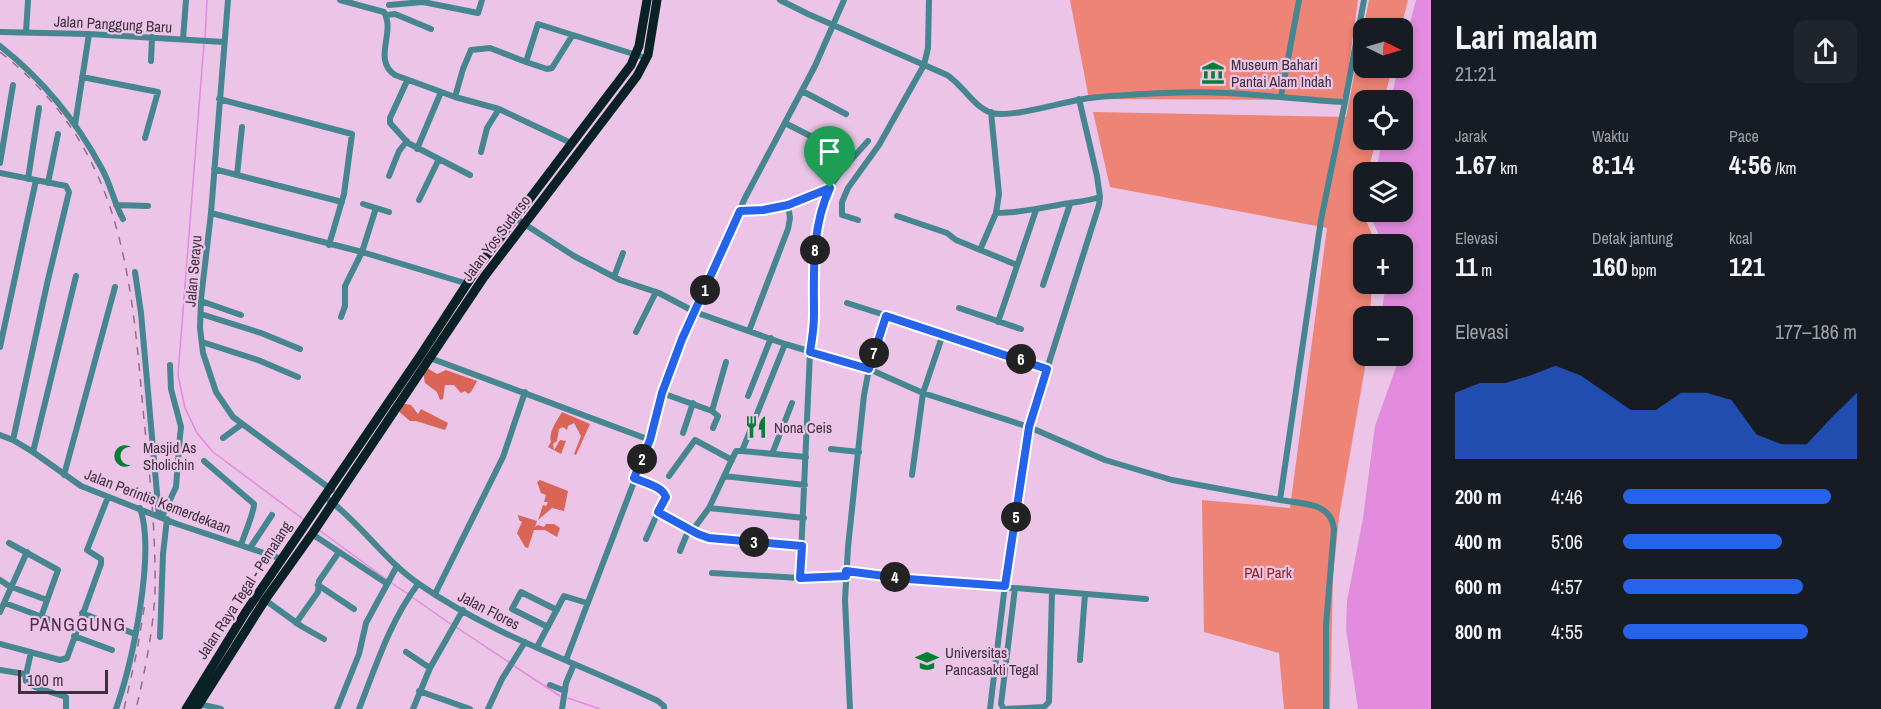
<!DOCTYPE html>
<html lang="id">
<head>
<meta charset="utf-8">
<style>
	:root { --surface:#171b24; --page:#20242c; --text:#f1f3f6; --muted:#9ea1a6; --accent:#2563eb }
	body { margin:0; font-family:"Archivo Narrow",sans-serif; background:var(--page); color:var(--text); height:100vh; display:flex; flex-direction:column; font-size:22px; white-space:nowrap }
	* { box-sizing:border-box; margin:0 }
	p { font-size:20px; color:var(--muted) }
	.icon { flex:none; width:33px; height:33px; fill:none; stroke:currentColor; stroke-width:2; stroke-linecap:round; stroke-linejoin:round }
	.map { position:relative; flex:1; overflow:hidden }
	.side { display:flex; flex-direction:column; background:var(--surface); width:450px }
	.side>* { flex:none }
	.needle { width:39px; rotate:95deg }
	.tools { position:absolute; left:1353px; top:18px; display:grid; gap:12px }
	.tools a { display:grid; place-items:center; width:60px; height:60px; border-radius:12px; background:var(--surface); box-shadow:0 3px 9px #0003; font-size:30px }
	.scale { position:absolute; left:18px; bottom:15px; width:90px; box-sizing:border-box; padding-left:6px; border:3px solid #3f303d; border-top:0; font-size:16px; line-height:21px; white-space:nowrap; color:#3f303d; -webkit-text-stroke:4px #ebc4e7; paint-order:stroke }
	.pin { position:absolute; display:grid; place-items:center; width:51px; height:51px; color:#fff; margin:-62px -26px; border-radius:50% 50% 50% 0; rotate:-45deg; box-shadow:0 0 6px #0007 }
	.pin .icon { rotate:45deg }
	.km { position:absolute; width:30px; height:30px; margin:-15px; border-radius:50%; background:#222; color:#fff; font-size:16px; line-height:30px; text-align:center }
	.round { display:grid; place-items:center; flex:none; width:63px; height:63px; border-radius:12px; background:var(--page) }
	.overview { display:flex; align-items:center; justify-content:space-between; height:102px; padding:0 24px }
	h1 { font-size:33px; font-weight:700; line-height:45px }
	.figures { display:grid; grid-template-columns:repeat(3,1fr); gap:9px; height:102px; padding:6px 24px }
	.figures div { display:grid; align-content:center }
	.figures b { font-size:26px; font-weight:700 }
	.figures small { font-size:16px; font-weight:400 }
	.figures p { font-size:16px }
	.chart { height:168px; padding:12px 24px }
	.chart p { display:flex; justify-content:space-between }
	.chart svg { width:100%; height:108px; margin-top:6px; fill:var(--accent); opacity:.7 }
	ul { padding:0 24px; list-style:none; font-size:20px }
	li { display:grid; grid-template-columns:96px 72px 1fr; align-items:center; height:45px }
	li i { height:15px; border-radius:8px; background:var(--accent) }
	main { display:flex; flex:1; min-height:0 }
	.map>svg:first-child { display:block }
	.green { fill:#ee8475 }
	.forest { fill:#da6556 }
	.water { fill:#e38bde }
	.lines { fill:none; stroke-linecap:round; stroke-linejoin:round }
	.stream { stroke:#e38bde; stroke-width:1.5 }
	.minor { stroke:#458690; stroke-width:6 }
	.highway { stroke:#0a2225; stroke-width:9 }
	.rail { stroke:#8c7289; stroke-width:1.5; stroke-dasharray:8 8; stroke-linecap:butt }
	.route-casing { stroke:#fff; stroke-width:12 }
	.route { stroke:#2563eb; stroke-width:8 }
	.labels { text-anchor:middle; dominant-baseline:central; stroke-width:4.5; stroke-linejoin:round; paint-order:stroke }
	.street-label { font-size:15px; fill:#3f303d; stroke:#ebc4e7 }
	.poi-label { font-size:15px; fill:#3f303d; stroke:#ebc4e7; text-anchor:start }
	.park-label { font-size:15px; fill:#8f241b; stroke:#ebc4e7 }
	.quarter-label { font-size:18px; letter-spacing:1.5px; fill:#4d2e4b; stroke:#ebc4e7 }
</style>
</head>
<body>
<main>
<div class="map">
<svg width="1431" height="709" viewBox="0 0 1431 709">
	<rect width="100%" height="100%" fill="#ebc4e7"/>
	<path class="green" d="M1070 0H1358L1345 94 1341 100 1089 99Z
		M1369 0H1408L1401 28H1364V68H1392L1384 100H1364V140H1376L1368 172H1364L1363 196 1361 209 1375 241V244H1364V284H1372L1370 316H1364V356H1367L1339 517 1333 576 1330 709H1284L1279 653 1204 632 1202 500 1290 508 1327 228 1110 187 1093 112 1346 117Z"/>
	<path class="forest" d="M427 368 437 374 446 370 477 381 471 392 468 394 465 391 461 393 454 385H445L443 399 440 400 437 392 425 383 423 372Z
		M400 403 411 405 418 414 421 409 448 423 445 430 416 421H410L396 409Z
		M562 412 590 424 576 455 574 454 581 436 574 423 568 426 567 430 563 427 559 429 557 441 553 444 554 450 560 440 566 441 561 454 548 447 551 442C548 432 557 421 562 412Z
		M540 480 568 491 564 511 552 508 538 520 543 505 546 506 548 502H544L546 495 541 493 537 482Z
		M518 515 537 521 535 527 538 525 544 527 546 524H554L560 528 557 537 545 530H534L528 548 525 547 517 533 522 522 519 520Z"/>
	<path class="water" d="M1416 0H1431V709H1358L1346 629 1347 601 1363 518 1375 426 1400 356H1402V316H1381L1386 284H1402V244H1383L1369 213V212H1402V172H1376L1382 140H1402V100H1391L1398 68H1402L1403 50Z"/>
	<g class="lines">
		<path class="stream" d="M205 38 207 0
			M204 43 178 375 185 408 197 433 213 452 303 519
			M319 530 386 579
			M390 582 408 594
			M412 597 452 625
			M456 627 510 663
			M514 666 560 696
			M568 698 600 709"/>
		<path class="minor" d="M228 0 211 213 201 299 200 328 203 353 216 392 233 417 332 490
			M340 0 384 12C396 33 372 59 395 75L455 97 499 109 571 143
			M389 5 423 2 478 13 482 0
			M387 15 395 14 431 29
			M0 32 89 34 224 42
			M26 32 28 1
			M183 39 186 0
			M0 46C42 79 77 122 102 169 111 185 114 203 123 219
			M151 61 152 37
			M526 62 547 69 552 68 572 36
			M82 77 158 92 145 138
			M407 81 390 118V123L408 143 470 175
			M802 91 846 114
			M1281 96 1299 0
			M455 97 463 69 471 50 490 48 526 62 538 24 646 58
			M219 99 352 134 344 194 329 245
			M1079 99 1097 176 1100 197
			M1345 102 1364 0
			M785 123 830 146
			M75 125 89 34
			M417 149 441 92
			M481 152 487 128 499 109
			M0 163 13 85
			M214 169 342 202
			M0 173 66 186 69 192 47 284 13 440
			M237 175 242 127
			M389 176 399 151 407 141
			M28 179 39 108
			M48 183 58 134
			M829 188 842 170 868 141
			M419 200 439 159
			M363 204 389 212
			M116 205 148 206
			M740 211 763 210 788 205 829 188C807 238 816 299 810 352L800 578
			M211 213 362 252 468 284
			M996 213C1018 213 1037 209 1058 205 1073 202 1085 202 1100 197L1099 205 1047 369
			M897 216 947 233 956 240 1017 265
			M515 218 574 256 620 280 659 293 695 312 785 344 869 369 923 393 1029 427 1105 460 1172 480 1280 500 1321 220 1345 102C1305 100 1266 95 1227 93 1184 91 1142 94 1099 97 1072 98 1013 119 992 113 974 108 963 85 947 75L808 14 780 0
			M858 220 842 215V202L848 188 879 145 924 65 928 48 929 0
			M980 250 996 213 999 194 991 112
			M135 272 141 313 159 516
			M614 277 623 253
			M1043 285 1070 204
			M201 301 241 315
			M847 303 1004 353 1047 369 1029 427 1004 593 990 709
			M959 308 1021 329
			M201 314 261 333 300 349
			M341 317 345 306V286L362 252 376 208
			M998 322 1036 210
			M749 331 788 229 790 218 788 205
			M636 332 656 292
			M202 342 258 360 298 377
			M0 347 36 180
			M430 358 650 440
			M662 393 712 411
			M748 396 771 338
			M713 428 718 416 712 411 726 362
			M683 433 693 403
			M0 435 13 440 33 452 81 486 177 524 282 559
			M223 438 242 424
			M831 449 859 452
			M742 451 806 457
			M33 452 76 276
			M772 454 792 403
			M204 461 254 504C254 513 244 535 241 545
			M64 475 115 287
			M912 475 923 393 943 334
			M669 476 695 440 732 460
			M724 476 805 485
			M634 478C645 483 661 486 666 497L658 512 709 538 802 546
			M325 497C360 522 384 560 419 584 490 634 580 664 658 701L664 706V709
			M1280 500C1303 504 1331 502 1334 529L1326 625V709
			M709 508 804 518
			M162 517 176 487 180 436 181 427 171 389 170 365
			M692 531 709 508 736 451H742L785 344
			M312 534 386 583
			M646 539 658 512
			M9 543 58 570 41 617
			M250 548 272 515
			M680 551 689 529
			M846 571C867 573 888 577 909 579 988 586 1067 593 1146 599
			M712 573 800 578 846 576
			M0 580 9 586 47 600
			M318 585 354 609
			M435 594 503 457 525 392
			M265 600 301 626 324 639
			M5 603 77 630
			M0 612 27 552
			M82 613 135 634
			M296 623 318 592 319 581 339 552
			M548 627 512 609 521 592 557 610
			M74 636 112 650
			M160 637 163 554 167 519
			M0 644 60 660 67 658 101 564V559L87 550 108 497
			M537 647 564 596 587 603
			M406 652 430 668
			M566 660 650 440 662 393 682 340 745 198 815 66 844 0
			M1080 660 1085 594
			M0 670 25 674 26 681 35 687 66 697V709
			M26 675 31 652
			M550 685 565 691
			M419 691 470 709
			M199 704 221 709
			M116 709C132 664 156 553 140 508
			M337 709 359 654 366 623 397 566
			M359 709C376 666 390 621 418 584
			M413 709 430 668 463 610
			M488 709 502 679 525 642
			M562 709 566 683 574 664
			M850 709 845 600 848 547 864 395 869 369 886 316
			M1004 709 1001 704 1015 588
			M1005 709 1044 707 1049 702 1052 593"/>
		<path class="highway" d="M186 709 245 613 422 353 478 267 631 65 639 46 647 0
			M196 709 265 600 312 534 484 277 637 76 648 55 657 0"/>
		<path class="rail" d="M0 52C124 150 131 275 144 420 150 477 156 535 155 592 153 632 145 671 136 709
			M124 709 137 651 145 603"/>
	</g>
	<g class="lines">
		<g class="route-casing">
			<path id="route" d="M830 188C811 228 814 272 814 315 814 327 812 340 810 352L869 369 886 316 1047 369 1029 427 1005 586 908 579 846 571V576L800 578 802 546 709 538 698 534 658 512 666 497C662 486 645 483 634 478L650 440 662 393 682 339 740 211 763 210 788 205Z"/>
		</g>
		<use href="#route" class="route"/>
	</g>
	<defs>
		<g id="museum-bare" transform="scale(1.8)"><path d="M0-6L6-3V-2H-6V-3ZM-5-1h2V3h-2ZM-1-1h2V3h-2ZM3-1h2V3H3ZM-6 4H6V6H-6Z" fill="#067e36" stroke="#ebc4e7" stroke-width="2.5" paint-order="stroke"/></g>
		<g id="restaurant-bare" transform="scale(1.8)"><path d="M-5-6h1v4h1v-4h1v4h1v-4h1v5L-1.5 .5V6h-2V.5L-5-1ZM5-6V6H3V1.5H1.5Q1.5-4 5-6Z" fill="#067e36" stroke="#ebc4e7" stroke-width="2.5" paint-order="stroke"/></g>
		<g id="mosque-bare" transform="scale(1.8)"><path d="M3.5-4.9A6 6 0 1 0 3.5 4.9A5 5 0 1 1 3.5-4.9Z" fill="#067e36" stroke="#ebc4e7" stroke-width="2.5" paint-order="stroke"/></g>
		<g id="university-bare" transform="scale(1.8)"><path d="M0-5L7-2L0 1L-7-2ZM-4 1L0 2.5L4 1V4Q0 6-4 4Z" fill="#067e36" stroke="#ebc4e7" stroke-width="2.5" paint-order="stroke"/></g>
	</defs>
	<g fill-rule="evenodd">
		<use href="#museum-bare" x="1213" y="73"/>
		<use href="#restaurant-bare" x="756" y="427"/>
		<use href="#mosque-bare" x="125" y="456"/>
		<use href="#university-bare" x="927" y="661"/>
	</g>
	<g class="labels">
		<g class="street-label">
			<text transform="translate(113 24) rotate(3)">Jalan Panggung Baru</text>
			<text transform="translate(496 238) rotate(-53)">Jalan Yos Sudarso</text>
			<text transform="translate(193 271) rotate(-85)">Jalan Serayu</text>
			<text transform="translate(158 501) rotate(21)">Jalan Perintis Kemerdekaan</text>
			<text transform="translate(244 590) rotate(-57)">Jalan Raya Tegal - Pemalang</text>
			<text transform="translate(489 610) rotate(27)">Jalan Flores</text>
		</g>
		<g class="poi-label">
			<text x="1231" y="64">Museum Bahari<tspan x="1231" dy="17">Pantai Alam Indah</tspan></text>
			<text x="774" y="427">Nona Ceis</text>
			<text x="143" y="447">Masjid As<tspan x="143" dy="17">Sholichin</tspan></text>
			<text x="945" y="652">Universitas<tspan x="945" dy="17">Pancasakti Tegal</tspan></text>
		</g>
		<g class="park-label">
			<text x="1268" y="572">PAI Park</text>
		</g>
		<g class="quarter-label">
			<text x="78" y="624">PANGGUNG</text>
		</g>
	</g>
</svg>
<div class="tools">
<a><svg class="needle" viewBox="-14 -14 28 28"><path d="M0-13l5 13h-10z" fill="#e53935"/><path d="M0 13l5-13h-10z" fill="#9ea1a6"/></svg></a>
<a><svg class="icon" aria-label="locate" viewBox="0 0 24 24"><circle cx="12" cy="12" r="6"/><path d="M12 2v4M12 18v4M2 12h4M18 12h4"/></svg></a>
<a><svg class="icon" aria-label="layers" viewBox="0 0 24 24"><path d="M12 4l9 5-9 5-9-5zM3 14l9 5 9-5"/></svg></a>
<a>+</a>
<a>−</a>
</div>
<div class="scale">100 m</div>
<div class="pin" style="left:830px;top:188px;background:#1e9e55"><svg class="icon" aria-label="arrive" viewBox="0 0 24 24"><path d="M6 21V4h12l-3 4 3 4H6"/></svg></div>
<b class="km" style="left:705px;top:290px">1</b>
<b class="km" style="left:642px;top:459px">2</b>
<b class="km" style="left:754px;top:542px">3</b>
<b class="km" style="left:895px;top:577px">4</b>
<b class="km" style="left:1016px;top:517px">5</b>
<b class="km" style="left:1021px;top:359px">6</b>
<b class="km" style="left:874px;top:353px">7</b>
<b class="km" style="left:815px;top:250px">8</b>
</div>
<section class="side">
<div class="overview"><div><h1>Lari malam</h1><p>21:21</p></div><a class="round"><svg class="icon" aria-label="share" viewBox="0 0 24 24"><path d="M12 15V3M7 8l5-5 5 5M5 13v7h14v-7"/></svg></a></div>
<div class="figures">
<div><p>Jarak</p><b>1.67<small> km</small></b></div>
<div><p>Waktu</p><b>8:14</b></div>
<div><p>Pace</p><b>4:56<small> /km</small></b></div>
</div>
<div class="figures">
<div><p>Elevasi</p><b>11<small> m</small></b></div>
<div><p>Detak jantung</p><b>160<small> bpm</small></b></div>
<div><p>kcal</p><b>121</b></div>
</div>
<div class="chart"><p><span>Elevasi</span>177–186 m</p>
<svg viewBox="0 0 160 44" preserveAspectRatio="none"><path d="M0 44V17L10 13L20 13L30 10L40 6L50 10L60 17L70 24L80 24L90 17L100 17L110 20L120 34L130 38L140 38L150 27L160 17V44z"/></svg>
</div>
<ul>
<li><b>200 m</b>4:46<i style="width:89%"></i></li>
<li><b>400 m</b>5:06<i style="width:68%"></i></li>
<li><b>600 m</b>4:57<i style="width:77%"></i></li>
<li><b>800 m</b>4:55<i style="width:79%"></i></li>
</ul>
</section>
</main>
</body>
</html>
